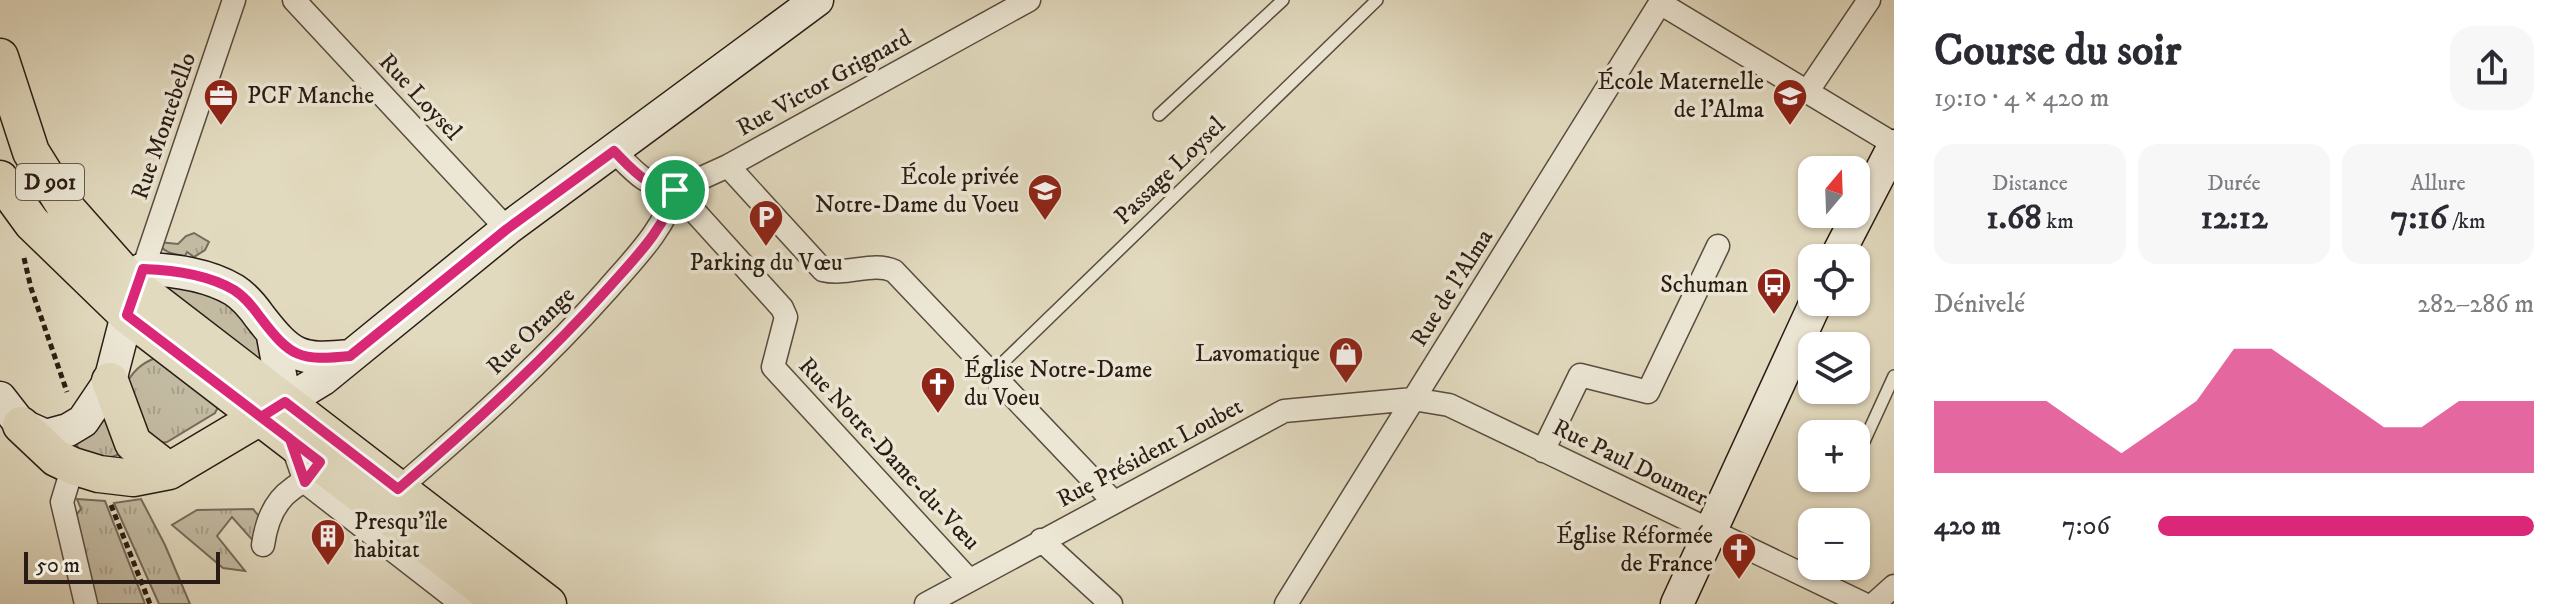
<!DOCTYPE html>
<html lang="fr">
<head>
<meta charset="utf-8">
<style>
	:root { --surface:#fff; --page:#f7f7f7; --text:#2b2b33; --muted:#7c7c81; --accent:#db2777 }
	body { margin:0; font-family:"IM FELL DW Pica",serif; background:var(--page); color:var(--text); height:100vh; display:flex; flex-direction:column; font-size:30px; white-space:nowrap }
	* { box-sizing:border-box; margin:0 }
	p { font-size:26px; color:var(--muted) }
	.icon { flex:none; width:44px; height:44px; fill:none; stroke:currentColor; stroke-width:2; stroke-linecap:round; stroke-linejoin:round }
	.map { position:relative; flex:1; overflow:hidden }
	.panel { display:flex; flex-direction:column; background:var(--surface); width:680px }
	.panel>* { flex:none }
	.needle { width:52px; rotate:19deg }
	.controls { position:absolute; left:1798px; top:156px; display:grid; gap:16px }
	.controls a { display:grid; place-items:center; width:72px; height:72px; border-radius:16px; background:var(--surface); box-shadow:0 2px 6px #0004; font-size:40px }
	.scale { position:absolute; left:24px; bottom:20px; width:196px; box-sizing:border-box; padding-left:8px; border:4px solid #2a1c14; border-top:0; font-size:22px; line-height:28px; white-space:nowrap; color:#2a1c14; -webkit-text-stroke:6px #ece7d5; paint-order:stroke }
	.pin { position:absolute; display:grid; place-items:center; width:68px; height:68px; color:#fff; margin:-34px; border:4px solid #fff; border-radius:50%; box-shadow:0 2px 8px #0007 }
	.round { display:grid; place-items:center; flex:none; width:84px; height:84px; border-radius:24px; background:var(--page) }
	.summary { display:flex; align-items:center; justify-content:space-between; height:136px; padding:0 40px }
	h1 { font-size:44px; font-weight:700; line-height:60px }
	.metrics { display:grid; grid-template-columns:repeat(3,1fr); gap:12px; height:136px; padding:8px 40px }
	.metrics div { display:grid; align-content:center; border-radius:20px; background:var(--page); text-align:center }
	.metrics b { font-size:34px; font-weight:700 }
	.metrics small { font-size:22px; font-weight:400 }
	.metrics p { font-size:22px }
	.chart { height:224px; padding:16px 40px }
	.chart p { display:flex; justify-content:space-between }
	.chart svg { width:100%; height:144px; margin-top:8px; fill:var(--accent); opacity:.7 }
	ul { padding:0 40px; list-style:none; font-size:26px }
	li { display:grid; grid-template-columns:128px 96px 1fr; align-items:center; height:60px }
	li i { height:20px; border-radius:10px; background:var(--accent) }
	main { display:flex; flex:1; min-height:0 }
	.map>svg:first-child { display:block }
	.grass { fill:url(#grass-tufts); stroke:#766b5b; stroke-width:2 }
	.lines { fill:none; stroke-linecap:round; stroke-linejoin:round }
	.lane-casing { stroke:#584c3f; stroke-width:14 }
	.street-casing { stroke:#584c3f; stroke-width:25 }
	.secondary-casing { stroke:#2a1c14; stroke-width:35 }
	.primary-casing { stroke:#2a1c14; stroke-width:39 }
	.path { stroke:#2a1c14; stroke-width:5; stroke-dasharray:6 4; stroke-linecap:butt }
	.lane { stroke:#ece7d5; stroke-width:11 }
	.street { stroke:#ece7d5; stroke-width:22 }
	.secondary { stroke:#ece7d5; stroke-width:32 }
	.primary { stroke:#e2dabf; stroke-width:36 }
	.route-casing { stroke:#fff; stroke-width:16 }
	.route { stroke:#db2777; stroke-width:10 }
	.labels { text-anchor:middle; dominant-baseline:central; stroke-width:7; stroke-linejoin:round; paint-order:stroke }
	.shield { fill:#ece7d5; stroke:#64594e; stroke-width:2 }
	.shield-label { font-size:22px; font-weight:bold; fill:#2a1c14 }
	.poi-label { font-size:24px; fill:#2a1c14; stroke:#ece7d5; text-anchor:end }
	.street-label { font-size:24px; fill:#2a1c14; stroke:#ece7d5 }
</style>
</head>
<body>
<main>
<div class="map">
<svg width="1894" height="604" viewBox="0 0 1894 604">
	<defs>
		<pattern id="grass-tufts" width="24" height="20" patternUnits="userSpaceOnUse" patternTransform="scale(2)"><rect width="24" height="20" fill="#c3baa2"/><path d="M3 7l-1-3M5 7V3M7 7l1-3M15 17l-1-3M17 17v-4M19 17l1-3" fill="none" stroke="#a89f8b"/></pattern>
	</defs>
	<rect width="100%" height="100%" fill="#e2dabf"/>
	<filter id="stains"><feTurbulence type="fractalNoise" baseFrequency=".0025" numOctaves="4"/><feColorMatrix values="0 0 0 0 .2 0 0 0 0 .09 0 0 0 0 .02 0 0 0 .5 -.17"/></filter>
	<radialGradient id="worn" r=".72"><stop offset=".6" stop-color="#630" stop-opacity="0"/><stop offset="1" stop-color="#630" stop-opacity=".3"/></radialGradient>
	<path class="grass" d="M194 233 209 242 205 250 194 257 187 252 185 256C174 254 163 253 158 242L178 244 186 236Z
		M166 283 211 293 236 310 263 343V361H260L165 287Z
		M153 359H160L218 407 215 413 167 442 159 443 150 440 125 386C131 374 140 364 153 359Z
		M105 410 122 452C110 462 73 461 77 439Z
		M77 499 105 501 145 604H93L76 515 81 509Z
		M141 499 165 545 190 604H159L114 503Z
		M253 509 263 521 256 544 232 517 217 536 245 571 223 568 172 525 197 510Z"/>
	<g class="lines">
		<g class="lane-casing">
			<path id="lane" d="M1159 115 1283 0
				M992 373 1377 0
				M1856 459 1894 376"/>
		</g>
		<g class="street-casing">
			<path id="street" d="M294 0 507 229
				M1660 3 1894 144
				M1807 92 1869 0
				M614 151C635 172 644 185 675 190L782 308 786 317 773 367 969 580
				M728 166 823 270C847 276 873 261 894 271L1113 501
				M675 190 728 166 1029 0
				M143 269 234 0
				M292 444 305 482 462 604
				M1543 451 1580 375 1648 392 1718 246
				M73 466 62 502 86 604
				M398 489C472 426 543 362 607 290 632 261 666 228 675 190
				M1041 540 1111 604
				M263 545C266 524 273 502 292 489 300 483 305 481 312 473
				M926 604 1284 411 1413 399 1449 405 1864 604
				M1286 604 1662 0
				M1874 604 1894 586"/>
		</g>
		<g class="secondary-casing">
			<path id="secondary" d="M1836 258 1894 146
				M273 336 285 402 323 379 507 229 817 0
				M0 398 21 425 46 436 68 430 83 421 110 381 127 315 143 269C174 270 207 274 234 290 245 297 253 307 260 317 291 357 300 361 350 356
				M1677 604 1816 302"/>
		</g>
		<g class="primary-casing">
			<path id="primary" d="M0 57 31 152 66 208 136 287 548 604
				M0 179 32 223 127 315 503 604
				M110 381 133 443 169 471
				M21 425 56 458 73 466 99 474 133 478 169 471 280 405"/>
		</g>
		<path class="path" d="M24 258 31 288 67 392
			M111 505 150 604"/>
		<use href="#lane" class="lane"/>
		<use href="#street" class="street"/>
		<use href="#secondary" class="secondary"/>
		<use href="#primary" class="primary"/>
	</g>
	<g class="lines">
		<g class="route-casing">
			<path id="route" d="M675 190C644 185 635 172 614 151L507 229 350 356C300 361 291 358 260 317 253 307 245 297 234 290 207 274 174 270 143 269L127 315 290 439 305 482 320 462C300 447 281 432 261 417L285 402 398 489C473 425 545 359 611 285 635 258 667 226 675 190"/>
		</g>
		<use href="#route" class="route"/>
	</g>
	<defs>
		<g id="office-pin" transform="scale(1.8)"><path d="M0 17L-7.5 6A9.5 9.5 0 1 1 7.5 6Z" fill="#8f2418" stroke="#ece7d5"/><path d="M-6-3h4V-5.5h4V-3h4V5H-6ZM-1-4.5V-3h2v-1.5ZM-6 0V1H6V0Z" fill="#fff"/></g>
		<g id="school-pin" transform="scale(1.8)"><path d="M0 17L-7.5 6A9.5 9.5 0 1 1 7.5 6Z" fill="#8f2418" stroke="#ece7d5"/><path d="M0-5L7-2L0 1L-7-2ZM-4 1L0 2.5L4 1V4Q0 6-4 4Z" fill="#fff"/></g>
		<g id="parking-pin" transform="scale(1.8)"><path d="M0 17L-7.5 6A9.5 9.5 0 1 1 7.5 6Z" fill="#8f2418" stroke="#ece7d5"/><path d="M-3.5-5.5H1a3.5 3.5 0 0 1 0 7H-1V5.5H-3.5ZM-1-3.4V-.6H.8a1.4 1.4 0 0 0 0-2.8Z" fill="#fff"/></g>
		<g id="bus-pin" transform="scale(1.8)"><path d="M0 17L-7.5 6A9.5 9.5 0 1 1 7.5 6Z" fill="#8f2418" stroke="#ece7d5"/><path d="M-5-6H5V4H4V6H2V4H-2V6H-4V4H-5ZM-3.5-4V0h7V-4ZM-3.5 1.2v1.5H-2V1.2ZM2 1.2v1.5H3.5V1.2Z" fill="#fff"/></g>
		<g id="shop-pin" transform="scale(1.8)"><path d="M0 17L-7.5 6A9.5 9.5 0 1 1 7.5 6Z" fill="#8f2418" stroke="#ece7d5"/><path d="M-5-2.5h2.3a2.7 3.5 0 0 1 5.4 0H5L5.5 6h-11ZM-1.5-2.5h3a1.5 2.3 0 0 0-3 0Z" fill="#fff"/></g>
		<g id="church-pin" transform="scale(1.8)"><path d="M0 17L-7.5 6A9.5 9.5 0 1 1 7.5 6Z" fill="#8f2418" stroke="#ece7d5"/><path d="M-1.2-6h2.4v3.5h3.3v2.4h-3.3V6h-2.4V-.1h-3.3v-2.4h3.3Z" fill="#fff"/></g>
		<g id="building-pin" transform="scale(1.8)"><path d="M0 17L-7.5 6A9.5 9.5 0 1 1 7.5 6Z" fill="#8f2418" stroke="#ece7d5"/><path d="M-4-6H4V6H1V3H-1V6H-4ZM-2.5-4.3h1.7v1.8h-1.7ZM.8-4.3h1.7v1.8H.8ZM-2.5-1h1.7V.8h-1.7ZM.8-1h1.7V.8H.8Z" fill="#fff"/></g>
	</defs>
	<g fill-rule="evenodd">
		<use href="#office-pin" x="221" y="96"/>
		<use href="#school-pin" x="1790" y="96"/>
		<use href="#school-pin" x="1045" y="191"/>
		<use href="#parking-pin" x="766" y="217"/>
		<use href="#bus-pin" x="1774" y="285"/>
		<use href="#shop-pin" x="1346" y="354"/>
		<use href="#church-pin" x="938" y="384"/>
		<use href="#building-pin" x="328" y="536"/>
		<use href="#church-pin" x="1739" y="550"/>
	</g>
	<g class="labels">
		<rect class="shield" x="16" y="164" width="68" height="36" rx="6"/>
		<g class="shield-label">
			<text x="50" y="182">D 901</text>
		</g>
		<g class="poi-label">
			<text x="1764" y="82">École Maternelle<tspan x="1764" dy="28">de l'Alma</tspan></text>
			<text x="247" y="96" text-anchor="start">PCF Manche</text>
			<text x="1019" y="177">École privée<tspan x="1019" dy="28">Notre-Dame du Voeu</tspan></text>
			<text x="766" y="263" text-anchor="middle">Parking du Vœu</text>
			<text x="1748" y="285">Schuman</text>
			<text x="1320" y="354">Lavomatique</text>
			<text x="964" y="370" text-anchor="start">Église Notre-Dame<tspan x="964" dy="28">du Voeu</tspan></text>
			<text x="354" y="522" text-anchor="start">Presqu'île<tspan x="354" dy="28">habitat</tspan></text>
			<text x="1713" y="536">Église Réformée<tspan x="1713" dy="28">de France</tspan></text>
		</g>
		<g class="street-label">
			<text transform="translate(824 83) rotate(-29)">Rue Victor Grignard</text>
			<text transform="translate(420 97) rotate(47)">Rue Loysel</text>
			<text transform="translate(164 126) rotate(-71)">Rue Montebello</text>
			<text transform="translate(1170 171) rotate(-44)">Passage Loysel</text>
			<text transform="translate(1452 288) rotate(-58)">Rue de l'Alma</text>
			<text transform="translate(531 331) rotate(-45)">Rue Orange</text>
			<text transform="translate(1150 453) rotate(-28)">Rue Président Loubet</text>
			<text transform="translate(889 454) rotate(47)">Rue Notre-Dame-du-Vœu</text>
			<text transform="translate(1630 463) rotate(26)">Rue Paul Doumer</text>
		</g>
	</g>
	<rect width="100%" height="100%" filter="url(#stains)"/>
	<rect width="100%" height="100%" fill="url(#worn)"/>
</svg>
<div class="controls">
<a><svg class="needle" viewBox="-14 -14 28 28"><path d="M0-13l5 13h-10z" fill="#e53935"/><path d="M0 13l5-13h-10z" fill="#7c7c81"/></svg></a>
<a><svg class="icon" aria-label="locate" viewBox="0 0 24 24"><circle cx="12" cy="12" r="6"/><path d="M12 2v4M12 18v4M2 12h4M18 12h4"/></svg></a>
<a><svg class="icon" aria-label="layers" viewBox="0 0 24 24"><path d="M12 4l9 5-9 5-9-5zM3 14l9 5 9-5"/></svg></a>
<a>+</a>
<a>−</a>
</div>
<div class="scale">50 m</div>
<div class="pin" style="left:675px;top:190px;background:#1e9e55"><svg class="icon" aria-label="arrive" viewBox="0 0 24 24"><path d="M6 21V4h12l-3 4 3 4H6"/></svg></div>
</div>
<section class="panel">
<div class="summary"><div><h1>Course du soir</h1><p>19:10 · 4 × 420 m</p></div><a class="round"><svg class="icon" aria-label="share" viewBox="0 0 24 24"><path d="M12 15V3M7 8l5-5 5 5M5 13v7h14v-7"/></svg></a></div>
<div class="metrics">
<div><p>Distance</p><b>1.68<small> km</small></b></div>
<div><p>Durée</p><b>12:12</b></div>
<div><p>Allure</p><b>7:16<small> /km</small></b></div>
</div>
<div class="chart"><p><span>Dénivelé</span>282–286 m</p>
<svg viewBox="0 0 160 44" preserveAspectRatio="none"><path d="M0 44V22L10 22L20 22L30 22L40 30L50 38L60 30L70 22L80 6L90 6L100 14L110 22L120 30L130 30L140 22L150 22L160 22V44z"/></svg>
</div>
<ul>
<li><b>420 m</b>7:06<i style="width:100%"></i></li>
</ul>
</section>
</main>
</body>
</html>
